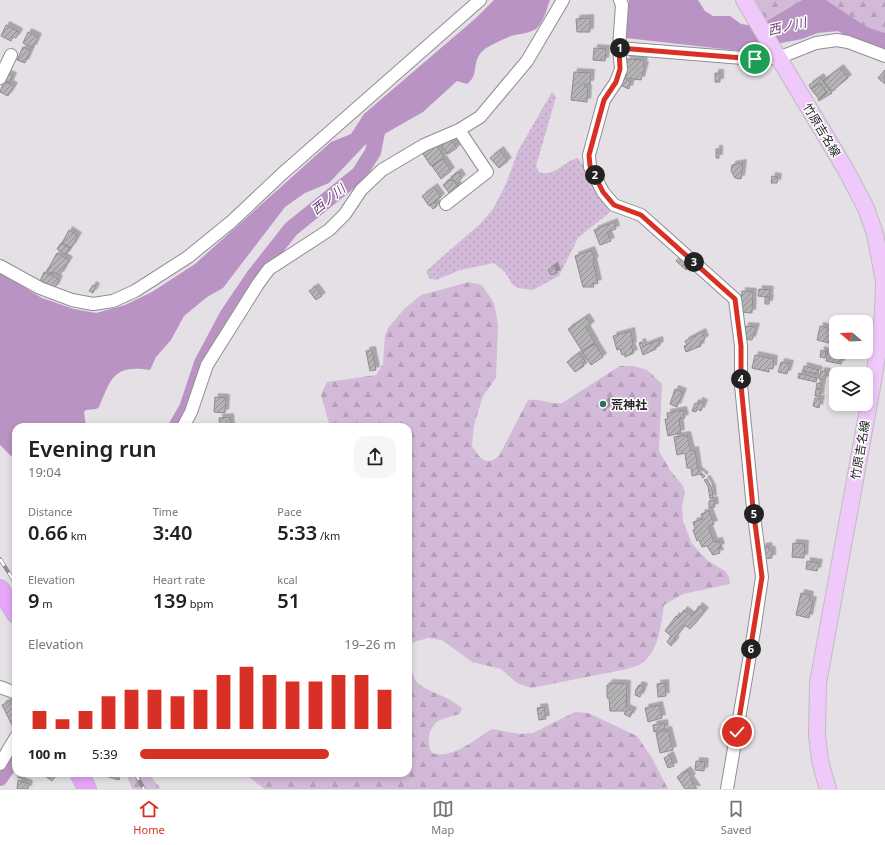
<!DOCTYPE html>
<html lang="en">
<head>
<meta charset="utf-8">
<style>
	:root { --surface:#fff; --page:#f6f6f6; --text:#222; --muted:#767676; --line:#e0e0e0; --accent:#d93025 }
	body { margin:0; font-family:"Noto Sans","Noto Sans JP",sans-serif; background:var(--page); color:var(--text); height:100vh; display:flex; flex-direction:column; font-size:15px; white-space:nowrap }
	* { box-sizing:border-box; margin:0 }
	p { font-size:13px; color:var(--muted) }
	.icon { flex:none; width:22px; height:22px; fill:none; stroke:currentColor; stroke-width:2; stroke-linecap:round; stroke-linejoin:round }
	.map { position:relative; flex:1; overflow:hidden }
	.details { position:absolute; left:12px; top:423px; width:400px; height:354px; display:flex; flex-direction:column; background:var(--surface); border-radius:12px; box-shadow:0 2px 6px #0003 }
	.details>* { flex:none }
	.needle { width:26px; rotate:289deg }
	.fabs { position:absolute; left:829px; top:315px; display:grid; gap:8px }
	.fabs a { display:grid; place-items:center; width:44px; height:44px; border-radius:8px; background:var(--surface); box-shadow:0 2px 6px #0003; font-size:20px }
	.pin { position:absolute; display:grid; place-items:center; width:34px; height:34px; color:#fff; margin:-17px; border:2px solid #fff; border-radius:50%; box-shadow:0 1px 4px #0007 }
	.km { position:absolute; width:20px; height:20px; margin:-10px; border-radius:50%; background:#222; color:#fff; font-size:11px; line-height:20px; text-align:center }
	.round { display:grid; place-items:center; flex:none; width:42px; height:42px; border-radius:12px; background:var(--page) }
	.headline { display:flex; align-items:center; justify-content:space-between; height:68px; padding:0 16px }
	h1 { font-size:22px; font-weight:600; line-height:30px }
	.metrics { display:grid; grid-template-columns:repeat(3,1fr); gap:6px; height:68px; padding:4px 16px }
	.metrics div { display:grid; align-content:center }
	.metrics b { font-size:20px; font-weight:600 }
	.metrics small { font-size:11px; font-weight:400 }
	.metrics p { font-size:11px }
	.chart { height:112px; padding:8px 16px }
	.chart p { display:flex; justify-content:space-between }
	.chart svg { width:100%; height:72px; margin-top:4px; stroke:var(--accent); stroke-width:6 }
	ul { padding:0 16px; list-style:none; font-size:13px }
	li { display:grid; grid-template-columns:64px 48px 1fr; align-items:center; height:30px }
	li i { height:10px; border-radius:5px; background:var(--accent) }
	.menu { display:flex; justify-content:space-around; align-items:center; height:56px; border-top:1px solid var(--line); background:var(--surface); font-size:11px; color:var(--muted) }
	.menu a { display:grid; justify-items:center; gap:2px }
	.menu .active { color:var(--accent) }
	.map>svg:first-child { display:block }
	.grass { fill:url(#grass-dots) }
	.forest { fill:url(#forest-firs) }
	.water { fill:#b993c3 }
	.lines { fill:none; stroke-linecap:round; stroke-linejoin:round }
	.river { stroke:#b993c3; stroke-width:16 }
	.building { fill:url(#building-hatch); stroke:#8f8c90; filter:url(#shadow) }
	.minor-casing { stroke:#918e92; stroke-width:14 }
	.major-casing { stroke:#bebdbe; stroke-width:18 }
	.highway-casing { stroke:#bebdbe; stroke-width:20 }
	.minor { stroke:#fff; stroke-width:12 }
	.major { stroke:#f0c9fb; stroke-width:16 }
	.highway { stroke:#e6a5f8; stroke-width:18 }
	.rail-casing { stroke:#8e8b8e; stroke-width:4 }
	.rail { stroke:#fff; stroke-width:2.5; stroke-dasharray:8; stroke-linecap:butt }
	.route-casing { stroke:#fff; stroke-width:8 }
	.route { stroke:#d93025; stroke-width:5 }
	.poi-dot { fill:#326f5a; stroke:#fff; stroke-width:1.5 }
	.labels { text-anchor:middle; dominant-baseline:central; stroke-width:3; stroke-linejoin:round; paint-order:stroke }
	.street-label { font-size:12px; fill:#262426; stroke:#fff }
	.poi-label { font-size:12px; font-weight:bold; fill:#262426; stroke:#fff; text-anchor:start }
	.water-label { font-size:13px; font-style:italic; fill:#6c3d79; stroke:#fff }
</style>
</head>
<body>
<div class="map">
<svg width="885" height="789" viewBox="0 0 885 789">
	<defs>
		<pattern id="grass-dots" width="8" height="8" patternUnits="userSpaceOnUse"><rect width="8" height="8" fill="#d3bad9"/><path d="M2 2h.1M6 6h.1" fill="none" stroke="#b5a0ba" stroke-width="1.8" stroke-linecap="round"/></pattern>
		<pattern id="forest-firs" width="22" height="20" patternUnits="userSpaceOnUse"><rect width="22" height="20" fill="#d3bad9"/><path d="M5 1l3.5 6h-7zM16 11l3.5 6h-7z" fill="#b5a0ba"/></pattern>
		<pattern id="building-hatch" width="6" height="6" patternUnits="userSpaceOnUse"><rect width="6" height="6" fill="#b6b3b7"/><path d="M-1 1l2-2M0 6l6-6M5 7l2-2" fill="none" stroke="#949195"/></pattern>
		<filter id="shadow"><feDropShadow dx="3.5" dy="-3.5" stdDeviation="0" flood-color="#0004"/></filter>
	</defs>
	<rect width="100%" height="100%" fill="#e4e0e5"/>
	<path class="grass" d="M552 92 556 97 536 166 539 172C555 178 563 161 578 158L598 186 610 212 578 238 559 276 533 290 518 288 512 284 505 272 494 263 460 270 436 280 429 278 426 271 480 224 493 209 506 184 518 151Z"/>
	<path class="forest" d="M755 0H802L767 22Z
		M826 0H885V33L867 27Z
		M469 282 482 285 494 303 498 325 496 378 483 396 474 425 472 446C480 458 485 467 499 456L528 400C540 398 551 405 562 403L620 366H634L647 370 662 384 659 451 670 470 683 486 685 493 682 506 683 521 692 544 708 561 725 571 729 577 730 584 683 594 664 605C661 624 659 651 642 663 638 666 632 667 627 669L531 688 517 683 501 669 472 662 442 640 428 638 414 642 408 647C410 699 429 682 462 708L460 714C453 716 443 718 438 721 428 729 426 743 432 753 452 760 475 739 492 729L519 734 533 733 575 712 588 713 637 736 652 758 668 789H264L244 773H408V427H330L321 395 327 382 376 375 383 364 385 335 388 328 404 309 421 295Z
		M126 773H148L161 789H132Z"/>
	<path class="water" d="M494 0H550C547 8 544 21 537 28 531 33 519 34 511 36 503 39 493 44 486 48 469 61 481 74 467 84L457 81 423 112 365 145 329 183 305 193 285 207 223 288 207 297 184 316 171 340 156 357 150 370C114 364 111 378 99 407L96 409 86 410 84 412 86 427H16V461L0 445V273L42 298 74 309 96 313 125 305 152 292 195 264 331 142 351 134 364 114 476 18Z
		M629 0H698L705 11 713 16H730L741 24 748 25 767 21 802 0H826L867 27 885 33V52L860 44 838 31 818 33 802 39 741 51 626 38Z"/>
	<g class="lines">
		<path class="river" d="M176 427 187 408 202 363 227 316 254 276 291 229 359 174 373 152 380 118
			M0 778 16 755"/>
	</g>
	<path class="building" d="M590 18V32H577L576 19Z
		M6 25 19 32 16 38 13 37 11 41 1 36Z
		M28 32 38 37 33 48 23 43Z
		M23 47 31 50 25 63 17 60Z
		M594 48 606 49 605 61 593 60Z
		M627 59 644 60 643 65H645L641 80 626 78Z
		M840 68 848 78 832 91 823 81Z
		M885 70V84L878 78Z
		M574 72 591 73 590 84H585L584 86 587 87 588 89 587 102 571 100Z
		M715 73H720V82H715Z
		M8 74 13 76 10 83 5 80Z
		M820 77 832 93 819 101 818 99 827 93 820 83 811 89 809 85Z
		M623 78 631 82 629 89 620 85Z
		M4 81 14 86 8 96 0 92Z
		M820 83 827 93 819 99 811 89Z
		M449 137 457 148 448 154 440 143Z
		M432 146 433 148 437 146 444 157 431 166 423 154 427 151 426 149Z
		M716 149H719V158H716Z
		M500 150 508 161 499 168 490 158Z
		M443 159 451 171 441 179 432 166Z
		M743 163 741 179 735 178 731 171 732 165Z
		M458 172 462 178 456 183 451 177Z
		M772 176 778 177 777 183H771Z
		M450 179 451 181 453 180 458 186 450 194 443 185Z
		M434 187 441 197 429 206 422 196Z
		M435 202 437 206 433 209 430 205Z
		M614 222 616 229 607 232 611 241 600 245 594 230Z
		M69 230 78 236 71 248 62 243Z
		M61 243 70 248 66 255 57 249Z
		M591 250 595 260 593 261 598 283 593 284 594 287H583L575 256Z
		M57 253 69 260 60 275 53 272 52 274 47 271Z
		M682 255 692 263 686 270 676 261Z
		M554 266 557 273 551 275 548 270Z
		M44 272 59 279 55 288 40 281Z
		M93 285 96 287 93 293 89 291Z
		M315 287 322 296 316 300 309 291Z
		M759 289 770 290 769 297 758 296Z
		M742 291 753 292 752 313 740 312Z
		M765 297 770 298 769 304H765Z
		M586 317 591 325 586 328 595 343 582 351 568 329Z
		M745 326 756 327 752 340 744 339Z
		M820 326 835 330 829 343 817 340Z
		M631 331 633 345 631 346 634 353 625 357V354L622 355 620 349 617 350 613 336Z
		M702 332 705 339 700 342 701 346 686 352 684 346 687 345 685 341Z
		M836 332V347L832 346Z
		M659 340 660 345 656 347V349L643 355 639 343 642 342 643 346Z
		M595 344 603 357 591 365 582 351Z
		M828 349 844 353 841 364 826 361Z
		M372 350 376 370 370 371 366 351Z
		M821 350 826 352 825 358 820 357Z
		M579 353 585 361 582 363 584 366 575 372 567 362Z
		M755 355 774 359 773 369 769 368V372L752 368Z
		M781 362 790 364 787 374 778 372Z
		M804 366 819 370 818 374 803 371Z
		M821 371 827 372 825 380 819 379Z
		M799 373 817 378 816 382 798 378Z
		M817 383 822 384 821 389 816 388Z
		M675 389 683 392 677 407 670 404Z
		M816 389 821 390 820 397 815 396Z
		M215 397 226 398 225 413 214 412Z
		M815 398 821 399 819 408 813 406Z
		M605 401 609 402 605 411 603 410 604 406H603Z
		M699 401 704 403 701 411 697 409 696 412 692 411 695 403 698 404Z
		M683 410 685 418 679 419 681 433 668 436 665 419H668L667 413Z
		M230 417 231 427H220L219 418Z
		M687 435 691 451 695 450 698 470 705 476 703 478 700 474 692 476 691 468H687L685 453 677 455 674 437Z
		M707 479 712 489 713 498 710 499 708 486 704 480Z
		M714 500 715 507 709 508V501Z
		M709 511 714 524 708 526 714 542 719 541 721 547 718 548 720 553 713 555 707 546 702 547 699 540 697 541 693 530 695 529 693 522 703 519 701 514Z
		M793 543 805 544 804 558 792 557Z
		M768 546 769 550H772V558L763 559 762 547Z
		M807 561 819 563 817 571 806 569Z
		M801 593 810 595 809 600H813L809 618 796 615Z
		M699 606 705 611 690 629 685 625 674 639 676 640 671 646 667 642 671 636 665 631 676 616 678 618 684 610 692 616Z
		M609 683 627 684 626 708 633 711 630 717 624 714 626 711H610L609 698H607V685H609Z
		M665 683 666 696 658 697 657 684Z
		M639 685 644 687 640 697 635 695 636 691H635Z
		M16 698V726L13 727 2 705Z
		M659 705 662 718 648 722 645 708Z
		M544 707 546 719 539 720 537 708Z
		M664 723 665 729 654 732 653 725Z
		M668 730 673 750 660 753 656 733Z
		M670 755 674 766 668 768 664 758Z
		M696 761 705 762 704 771 695 770Z
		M687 770 692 777 690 779 697 789H685L677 777Z
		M18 773H25V778H18Z
		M41 773H57L52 781Z
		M95 773H121L119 780Z
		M18 780 29 784 28 789H17Z"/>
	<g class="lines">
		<g class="minor-casing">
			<path id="minor" d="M620 0 622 5 619 48 621 69 616 82 604 100 589 155 590 167 603 192 614 205 641 215 735 299 741 346V385L753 508 762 577 754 631 727 789
				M619 48 755 59 778 58 816 43 837 40 848 42 885 56
				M0 78 11 55
				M446 204 487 172 459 130
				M0 266 40 288 72 300 93 304 113 301 135 291 188 257 231 222 283 173 480 0
				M183 427 191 412 207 365 258 284 269 269 329 230 345 214 361 190 382 170 424 145 459 130 480 117 527 61 563 0
				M0 687 16 693
				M0 764 16 737"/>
		</g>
		<g class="major-casing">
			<path id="major" d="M744 0 846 170 866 208 875 234 884 281 883 315 874 376 818 683 817 735 820 761 828 789"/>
		</g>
		<g class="highway-casing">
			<path id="highway" d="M0 589 16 614
				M79 773 87 789"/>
		</g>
		<use href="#minor" class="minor"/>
		<use href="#major" class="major"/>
		<use href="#highway" class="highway"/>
		<g class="rail-casing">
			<path id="rail" d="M0 559 16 584
				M135 773 144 789"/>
		</g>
		<use href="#rail" class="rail"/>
	</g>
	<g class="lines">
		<g class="route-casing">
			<path id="route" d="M737 732 762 577 753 508 741 385V346L735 299 641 215 614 205 603 192 590 166 589 155 604 100 616 82 620 69 619 48 755 59"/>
		</g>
		<use href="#route" class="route"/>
	</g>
	<circle class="poi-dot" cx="603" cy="404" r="4"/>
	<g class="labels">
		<g class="street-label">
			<text transform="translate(822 130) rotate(59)">竹原吉名線</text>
			<text transform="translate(860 450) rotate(-80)">竹原吉名線</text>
		</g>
		<g class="poi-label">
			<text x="611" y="404">荒神社</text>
		</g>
		<g class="water-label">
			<text transform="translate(787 26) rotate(-13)">西ノ川</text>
			<text transform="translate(328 199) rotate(-39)">西ノ川</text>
		</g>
	</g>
</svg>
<div class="fabs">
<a><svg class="needle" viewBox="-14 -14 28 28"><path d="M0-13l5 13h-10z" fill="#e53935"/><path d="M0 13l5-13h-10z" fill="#767676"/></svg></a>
<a><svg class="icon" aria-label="layers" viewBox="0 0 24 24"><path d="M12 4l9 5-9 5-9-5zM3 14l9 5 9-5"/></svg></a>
</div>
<div class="pin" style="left:755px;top:59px;background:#1e9e55"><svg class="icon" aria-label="arrive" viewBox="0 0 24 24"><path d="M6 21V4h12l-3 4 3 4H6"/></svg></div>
<div class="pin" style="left:737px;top:732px;background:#d93025"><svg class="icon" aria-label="check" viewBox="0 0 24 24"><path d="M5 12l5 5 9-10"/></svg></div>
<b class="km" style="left:620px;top:48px">1</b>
<b class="km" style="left:595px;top:175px">2</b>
<b class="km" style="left:694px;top:262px">3</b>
<b class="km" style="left:741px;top:379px">4</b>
<b class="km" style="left:754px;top:514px">5</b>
<b class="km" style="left:751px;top:649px">6</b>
<section class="details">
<div class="headline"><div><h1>Evening run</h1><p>19:04</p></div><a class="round"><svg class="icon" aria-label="share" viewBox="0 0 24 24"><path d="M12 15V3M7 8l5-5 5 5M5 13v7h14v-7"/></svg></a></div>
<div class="metrics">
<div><p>Distance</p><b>0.66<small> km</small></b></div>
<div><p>Time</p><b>3:40</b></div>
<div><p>Pace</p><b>5:33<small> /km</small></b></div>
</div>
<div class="metrics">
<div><p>Elevation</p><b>9<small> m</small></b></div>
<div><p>Heart rate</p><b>139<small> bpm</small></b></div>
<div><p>kcal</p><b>51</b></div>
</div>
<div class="chart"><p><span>Elevation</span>19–26 m</p>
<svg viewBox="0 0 160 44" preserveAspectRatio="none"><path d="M5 44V33M15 44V38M25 44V33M35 44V24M45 44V20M55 44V20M65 44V24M75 44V20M85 44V11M95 44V6M105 44V11M115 44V15M125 44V15M135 44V11M145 44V11M155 44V20"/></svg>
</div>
<ul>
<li><b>100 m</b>5:39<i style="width:74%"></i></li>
</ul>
</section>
</div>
<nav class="menu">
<a class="active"><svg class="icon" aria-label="home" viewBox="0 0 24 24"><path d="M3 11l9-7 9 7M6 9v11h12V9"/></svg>Home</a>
<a><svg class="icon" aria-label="map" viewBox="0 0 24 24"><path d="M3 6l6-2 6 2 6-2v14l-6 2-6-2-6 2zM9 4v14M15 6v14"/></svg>Map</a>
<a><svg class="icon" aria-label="saved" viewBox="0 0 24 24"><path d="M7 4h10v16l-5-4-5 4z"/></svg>Saved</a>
</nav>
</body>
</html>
